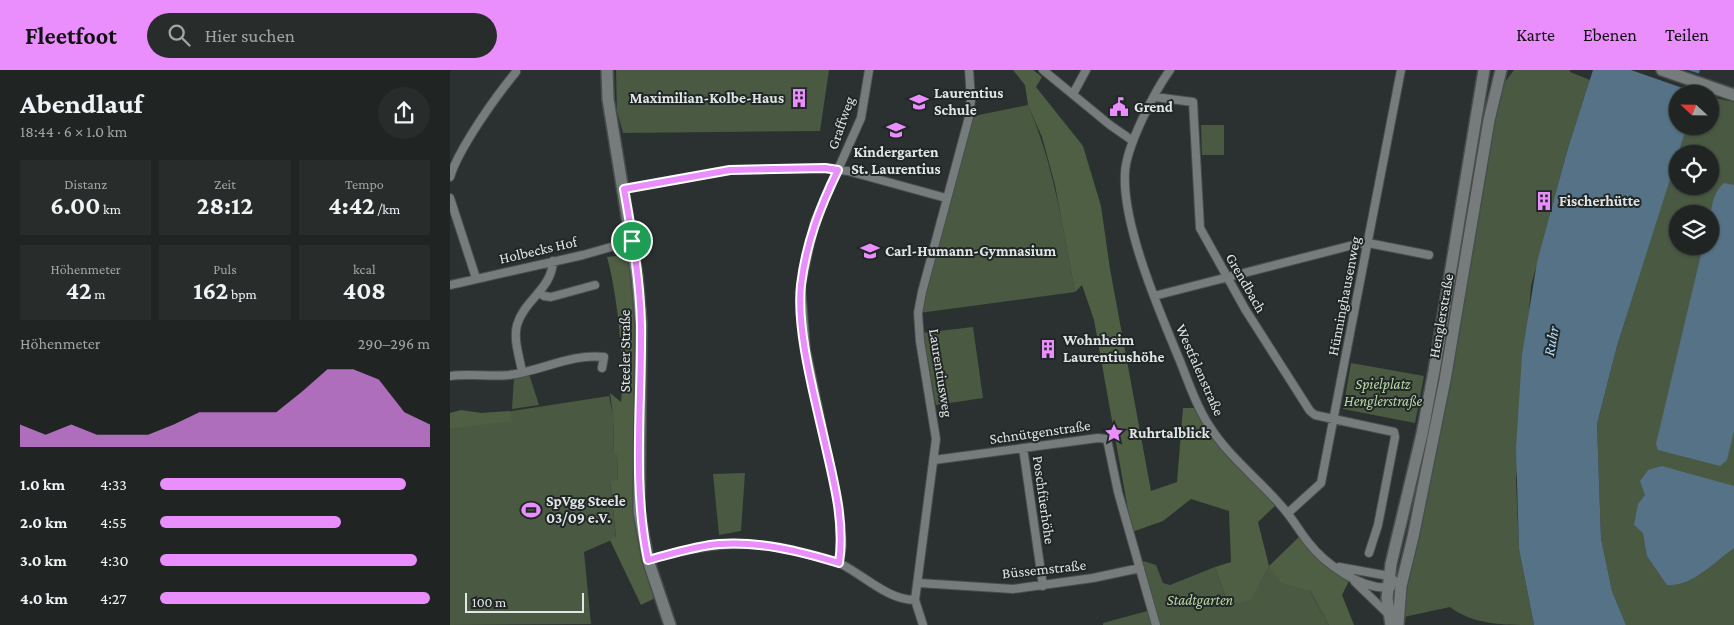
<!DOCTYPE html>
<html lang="de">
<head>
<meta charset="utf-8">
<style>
	:root { --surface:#202524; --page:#282d2c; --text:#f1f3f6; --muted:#a2a5a6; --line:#3d4241; --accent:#ea8dfd }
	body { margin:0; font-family:"Crimson Pro",serif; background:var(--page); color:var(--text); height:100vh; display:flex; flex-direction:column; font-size:19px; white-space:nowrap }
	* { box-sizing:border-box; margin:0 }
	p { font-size:16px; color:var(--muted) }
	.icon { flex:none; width:28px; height:28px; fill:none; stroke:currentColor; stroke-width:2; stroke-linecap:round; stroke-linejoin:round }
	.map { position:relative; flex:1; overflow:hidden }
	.details { display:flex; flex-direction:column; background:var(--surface); width:450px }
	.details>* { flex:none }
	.needle { width:32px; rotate:292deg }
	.fabs { position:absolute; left:1219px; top:15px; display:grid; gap:10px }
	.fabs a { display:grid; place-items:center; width:50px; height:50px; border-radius:50%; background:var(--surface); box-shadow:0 1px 4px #0004,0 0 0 1px var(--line); font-size:25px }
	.scale { position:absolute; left:15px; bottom:12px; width:119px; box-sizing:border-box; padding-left:5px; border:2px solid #e1e5e5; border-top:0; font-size:14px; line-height:18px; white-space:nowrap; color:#e1e5e5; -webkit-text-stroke:4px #212726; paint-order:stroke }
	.pin { position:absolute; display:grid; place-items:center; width:42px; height:42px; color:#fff; margin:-21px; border:2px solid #fff; border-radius:50%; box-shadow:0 1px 5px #0007 }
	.round { display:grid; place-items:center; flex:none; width:52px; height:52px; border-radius:26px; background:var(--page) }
	.head { display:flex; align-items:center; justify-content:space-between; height:85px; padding:0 20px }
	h1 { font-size:28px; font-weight:700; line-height:38px }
	.stats { display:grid; grid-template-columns:repeat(3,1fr); gap:8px; height:85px; padding:5px 20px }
	.stats div { display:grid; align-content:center; border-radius:0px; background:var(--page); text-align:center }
	.stats b { font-size:25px; font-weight:700 }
	.stats small { font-size:14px; font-weight:400 }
	.stats p { font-size:14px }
	.chart { height:140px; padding:10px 20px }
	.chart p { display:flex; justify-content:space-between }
	.chart svg { width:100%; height:90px; margin-top:5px; fill:var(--accent); opacity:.7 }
	ul { padding:0 20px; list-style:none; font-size:16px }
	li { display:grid; grid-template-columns:80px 60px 1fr; align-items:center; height:38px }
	li i { height:12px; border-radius:6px; background:var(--accent) }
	header { display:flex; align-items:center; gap:30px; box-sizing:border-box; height:70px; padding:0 25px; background:var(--accent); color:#111 }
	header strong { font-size:24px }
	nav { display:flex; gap:28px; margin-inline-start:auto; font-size:18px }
	.search { width:350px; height:45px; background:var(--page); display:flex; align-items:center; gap:12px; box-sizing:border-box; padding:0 18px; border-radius:28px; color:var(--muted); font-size:19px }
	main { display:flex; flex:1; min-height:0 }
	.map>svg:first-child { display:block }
	.green { fill:#4a5942; fill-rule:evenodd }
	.forest { fill:#4e5f43 }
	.water { fill:#557287 }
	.pier { fill:#2b3130 }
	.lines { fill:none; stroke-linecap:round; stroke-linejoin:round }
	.street-casing { stroke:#494e4d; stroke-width:10 }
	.secondary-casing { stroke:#494e4d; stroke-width:14 }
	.street { stroke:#757c7b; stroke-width:8 }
	.secondary { stroke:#757c7b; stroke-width:11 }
	.route-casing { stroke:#fff; stroke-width:10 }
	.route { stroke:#ea8dfd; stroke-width:6 }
	.labels { text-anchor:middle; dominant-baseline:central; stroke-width:4; stroke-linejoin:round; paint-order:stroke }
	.poi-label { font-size:15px; font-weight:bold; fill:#e1e5e5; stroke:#212726; text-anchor:start }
	.street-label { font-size:15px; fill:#e1e5e5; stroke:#212726 }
	.park-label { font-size:15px; font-style:italic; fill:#b8d8a5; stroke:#212726 }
	.water-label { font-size:16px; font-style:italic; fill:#b5dfff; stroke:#212726 }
</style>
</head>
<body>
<header>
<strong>Fleetfoot</strong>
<div class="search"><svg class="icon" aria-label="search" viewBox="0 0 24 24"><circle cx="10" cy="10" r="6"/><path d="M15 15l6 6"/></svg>Hier suchen</div>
<nav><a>Karte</a><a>Ebenen</a><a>Teilen</a></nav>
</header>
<main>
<section class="details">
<div class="head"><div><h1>Abendlauf</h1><p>18:44 · 6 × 1.0 km</p></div><a class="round"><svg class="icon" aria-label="share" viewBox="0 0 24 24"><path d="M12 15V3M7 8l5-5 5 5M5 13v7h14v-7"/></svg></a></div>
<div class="stats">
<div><p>Distanz</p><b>6.00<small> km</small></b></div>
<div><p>Zeit</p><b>28:12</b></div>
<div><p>Tempo</p><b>4:42<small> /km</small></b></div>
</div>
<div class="stats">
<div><p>Höhenmeter</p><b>42<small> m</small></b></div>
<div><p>Puls</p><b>162<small> bpm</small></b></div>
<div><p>kcal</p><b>408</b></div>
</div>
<div class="chart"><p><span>Höhenmeter</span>290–296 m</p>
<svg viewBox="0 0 160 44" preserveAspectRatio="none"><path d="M0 44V33L10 38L20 33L30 38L40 38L50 38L60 33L70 27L80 27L90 27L100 27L110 17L120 6L130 6L140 11L150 27L160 33V44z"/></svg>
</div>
<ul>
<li><b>1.0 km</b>4:33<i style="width:91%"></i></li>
<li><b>2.0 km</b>4:55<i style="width:67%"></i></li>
<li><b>3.0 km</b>4:30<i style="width:95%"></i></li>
<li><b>4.0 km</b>4:27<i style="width:100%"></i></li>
</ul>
</section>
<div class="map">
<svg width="1284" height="555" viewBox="0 0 1284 555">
	<rect width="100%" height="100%" fill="#2b3130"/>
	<path class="green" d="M166 0H379L370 61 173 63 167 41Z
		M1064 0H1120V2L1140 10 1118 78 1081 216 1066 410 1069 479 1084 555C1053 555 1024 555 1000 537L949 548 1041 69 1052 16Z
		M1260 27 1284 32V555H1176L1162 521 1151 468 1147 354 1167 276 1227 85 1228 116H1260V84H1228L1237 56H1260ZM1228 144H1260V176H1228Z
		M578 35C604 95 613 158 625 222L469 243 519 47Z
		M751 55H774V85H752Z
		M523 257 533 328 486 335 472 263Z
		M901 293 974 306 965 353 893 339Z
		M79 304 89 335 62 339 64 307Z
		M159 326 163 344 164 383H167L168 411 160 412 166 468 134 482 141 554 0 555V359L62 341Z
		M295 403 291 461 269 465 263 404Z
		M690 490 706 495 713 513 720 515 765 497 779 537 802 528 819 497 859 520 879 555H707Z
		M701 540 705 555H653V553Z"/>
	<path class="forest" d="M563 0H583L592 7 586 17 633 76 651 136 660 199 701 421 727 412 733 338H747L758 356 827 434 808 452 819 496 851 465 900 509 892 525 904 555H879L860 521 831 513 819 497 802 529 779 537 765 497 781 492 779 441 741 429 713 451 682 462 644 250 632 215 625 222 605 115 592 67 578 35 575 15Z
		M176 185 187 207 189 418 207 527 191 535 160 470 166 467 160 411 168 410 167 384H164L163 344 160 323 171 332C175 295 167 222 157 187Z
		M11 340 31 343 60 341 61 351 0 359V343Z"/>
	<path class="water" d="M1143 0H1250L1242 24H1228V56H1237L1167 276 1147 354 1151 468 1162 521 1176 555H1084L1069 479 1066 378 1072 285 1087 192 1118 78Z
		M1274 113 1284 115V361L1277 390 1270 396 1208 380 1206 374 1253 176H1260C1260 157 1258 126 1274 113Z
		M1212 396 1284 416V478C1264 492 1242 517 1217 515L1197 486 1193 463 1184 455 1188 434 1195 425 1190 411 1198 400Z"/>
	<path class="pier" d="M1181 0H1238L1250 4 1244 22Z"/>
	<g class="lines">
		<g class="street-casing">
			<path id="street" d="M593 0 660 55 683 71
				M720 0C704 22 676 77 675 103 672 155 710 243 730 291 739 314 747 337 760 357 781 390 814 413 838 444 845 453 851 463 858 472 875 494 912 521 941 517
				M623 24 636 0
				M705 27 743 32 750 158 795 239 860 341 865 345 944 362 945 367 928 455 919 483
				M0 107C9 78 46 26 66 2
				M174 119 279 100 375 98 398 101 496 128
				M0 128 26 208
				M0 215 133 185 182 171
				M90 223 94 226 101 227 145 215
				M704 226 907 174 918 173 979 185
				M72 302C70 288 63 270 67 255 74 230 102 219 103 191
				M0 306C20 303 39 307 59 305 91 301 122 283 154 287L152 298
				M573 378 593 516
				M484 390 648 368 657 369 668 422 706 555
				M838 443 871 413 951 0
				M198 490C256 474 299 467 358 484 369 487 381 489 391 494 415 506 438 530 465 530
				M389 493 392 476 389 439 356 279 351 216 365 151 411 48 419 0
				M889 497 939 506 951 516
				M905 512 938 544
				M469 513 563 519 643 508 690 498
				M473 555 465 530 486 369 470 271 468 243 472 222 519 47 521 29 519 0"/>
		</g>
		<g class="secondary-casing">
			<path id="secondary" d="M157 0 158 29 187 207 191 253 189 442 198 490 220 555
				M1212 0 1284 25
				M941 555 937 528 941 494 972 364 984 301 1034 0
				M948 555 951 516 963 467 995 310 1039 50 1051 0"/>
		</g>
		<use href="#street" class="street"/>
		<use href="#secondary" class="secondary"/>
	</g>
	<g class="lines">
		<g class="route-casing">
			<path id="route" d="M375 98 388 100C370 137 356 173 351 215 346 260 365 328 375 373 384 412 395 453 389 493 349 481 310 471 269 474 245 476 221 484 198 490 182 413 192 333 191 255 190 209 182 164 174 119L280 100Z"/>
		</g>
		<use href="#route" class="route"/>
	</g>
	<defs>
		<g id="building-bare" transform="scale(1.5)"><path d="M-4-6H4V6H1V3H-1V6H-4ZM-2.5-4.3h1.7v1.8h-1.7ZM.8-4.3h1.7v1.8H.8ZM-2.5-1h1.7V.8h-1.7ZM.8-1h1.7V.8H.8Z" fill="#ea8dfd" stroke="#212726" stroke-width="2.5" paint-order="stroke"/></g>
		<g id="school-bare" transform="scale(1.5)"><path d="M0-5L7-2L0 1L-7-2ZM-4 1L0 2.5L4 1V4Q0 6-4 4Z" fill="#ea8dfd" stroke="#212726" stroke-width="2.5" paint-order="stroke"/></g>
		<g id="civic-bare" transform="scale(1.5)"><path d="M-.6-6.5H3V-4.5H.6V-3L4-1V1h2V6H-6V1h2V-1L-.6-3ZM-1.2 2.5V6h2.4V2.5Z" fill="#ea8dfd" stroke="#212726" stroke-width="2.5" paint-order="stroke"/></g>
		<g id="sight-bare" transform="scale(1.5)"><path d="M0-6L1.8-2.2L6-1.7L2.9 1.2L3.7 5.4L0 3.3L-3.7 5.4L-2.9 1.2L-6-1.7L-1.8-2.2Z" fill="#ea8dfd" stroke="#212726" stroke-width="2.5" paint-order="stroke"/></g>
		<g id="stadium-bare" transform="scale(1.5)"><path d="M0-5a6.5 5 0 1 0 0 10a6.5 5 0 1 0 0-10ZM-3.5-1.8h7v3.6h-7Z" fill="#ea8dfd" stroke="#212726" stroke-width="2.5" paint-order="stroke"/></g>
	</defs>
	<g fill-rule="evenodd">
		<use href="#building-bare" x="349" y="28"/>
		<use href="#school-bare" x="469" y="32"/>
		<use href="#civic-bare" x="669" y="37"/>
		<use href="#school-bare" x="446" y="60"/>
		<use href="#building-bare" x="1094" y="131"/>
		<use href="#school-bare" x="420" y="181"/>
		<use href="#building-bare" x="598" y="279"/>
		<use href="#sight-bare" x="664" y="363"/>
		<use href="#stadium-bare" x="81" y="440"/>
	</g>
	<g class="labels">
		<g class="poi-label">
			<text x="484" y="23">Laurentius<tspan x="484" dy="17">Schule</tspan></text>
			<text x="334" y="28" text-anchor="end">Maximilian-Kolbe-Haus</text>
			<text x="684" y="37">Grend</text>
			<text x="446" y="82" text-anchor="middle">Kindergarten<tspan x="446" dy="17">St. Laurentius</tspan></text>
			<text x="1109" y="131">Fischerhütte</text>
			<text x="435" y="181">Carl-Humann-Gymnasium</text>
			<text x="613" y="270">Wohnheim<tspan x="613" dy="17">Laurentiushöhe</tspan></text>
			<text x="679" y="363">Ruhrtalblick</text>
			<text x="96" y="431">SpVgg Steele<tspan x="96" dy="17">03/09 e.V.</tspan></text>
		</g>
		<g class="street-label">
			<text transform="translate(391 53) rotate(-71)">Graffweg</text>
			<text transform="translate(88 180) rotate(-13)">Holbecks Hof</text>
			<text transform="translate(796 213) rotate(60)">Grendbach</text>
			<text transform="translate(894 226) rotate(-79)">Hünninghausenweg</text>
			<text transform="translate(991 246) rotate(-80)">Henglerstraße</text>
			<text transform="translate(175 281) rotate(-90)">Steeler Straße</text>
			<text transform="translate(750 300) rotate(66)">Westfalenstraße</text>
			<text transform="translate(491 303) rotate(81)">Laurentiusweg</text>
			<text transform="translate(590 362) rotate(-8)">Schnütgenstraße</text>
			<text transform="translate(594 430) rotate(82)">Poschfüerhöhe</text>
			<text transform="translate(594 499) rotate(-6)">Büssemstraße</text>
		</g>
		<g class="park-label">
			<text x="933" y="314">Spielplatz<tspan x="933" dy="17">Henglerstraße</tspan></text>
			<text x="750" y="530">Stadtgarten</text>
		</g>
		<g class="water-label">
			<text transform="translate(1101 271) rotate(-80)">Ruhr</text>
		</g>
	</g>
</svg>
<div class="fabs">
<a><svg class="needle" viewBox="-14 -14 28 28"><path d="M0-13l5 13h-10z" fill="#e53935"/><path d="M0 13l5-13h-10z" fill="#a2a5a6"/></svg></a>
<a><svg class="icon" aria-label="locate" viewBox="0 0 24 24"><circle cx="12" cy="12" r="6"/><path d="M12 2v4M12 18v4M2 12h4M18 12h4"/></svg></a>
<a><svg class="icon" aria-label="layers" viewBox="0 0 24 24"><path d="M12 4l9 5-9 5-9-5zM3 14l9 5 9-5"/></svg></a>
</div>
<div class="scale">100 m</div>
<div class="pin" style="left:182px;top:171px;background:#1e9e55"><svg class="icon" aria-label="arrive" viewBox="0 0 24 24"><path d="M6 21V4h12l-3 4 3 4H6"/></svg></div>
</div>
</main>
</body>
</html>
